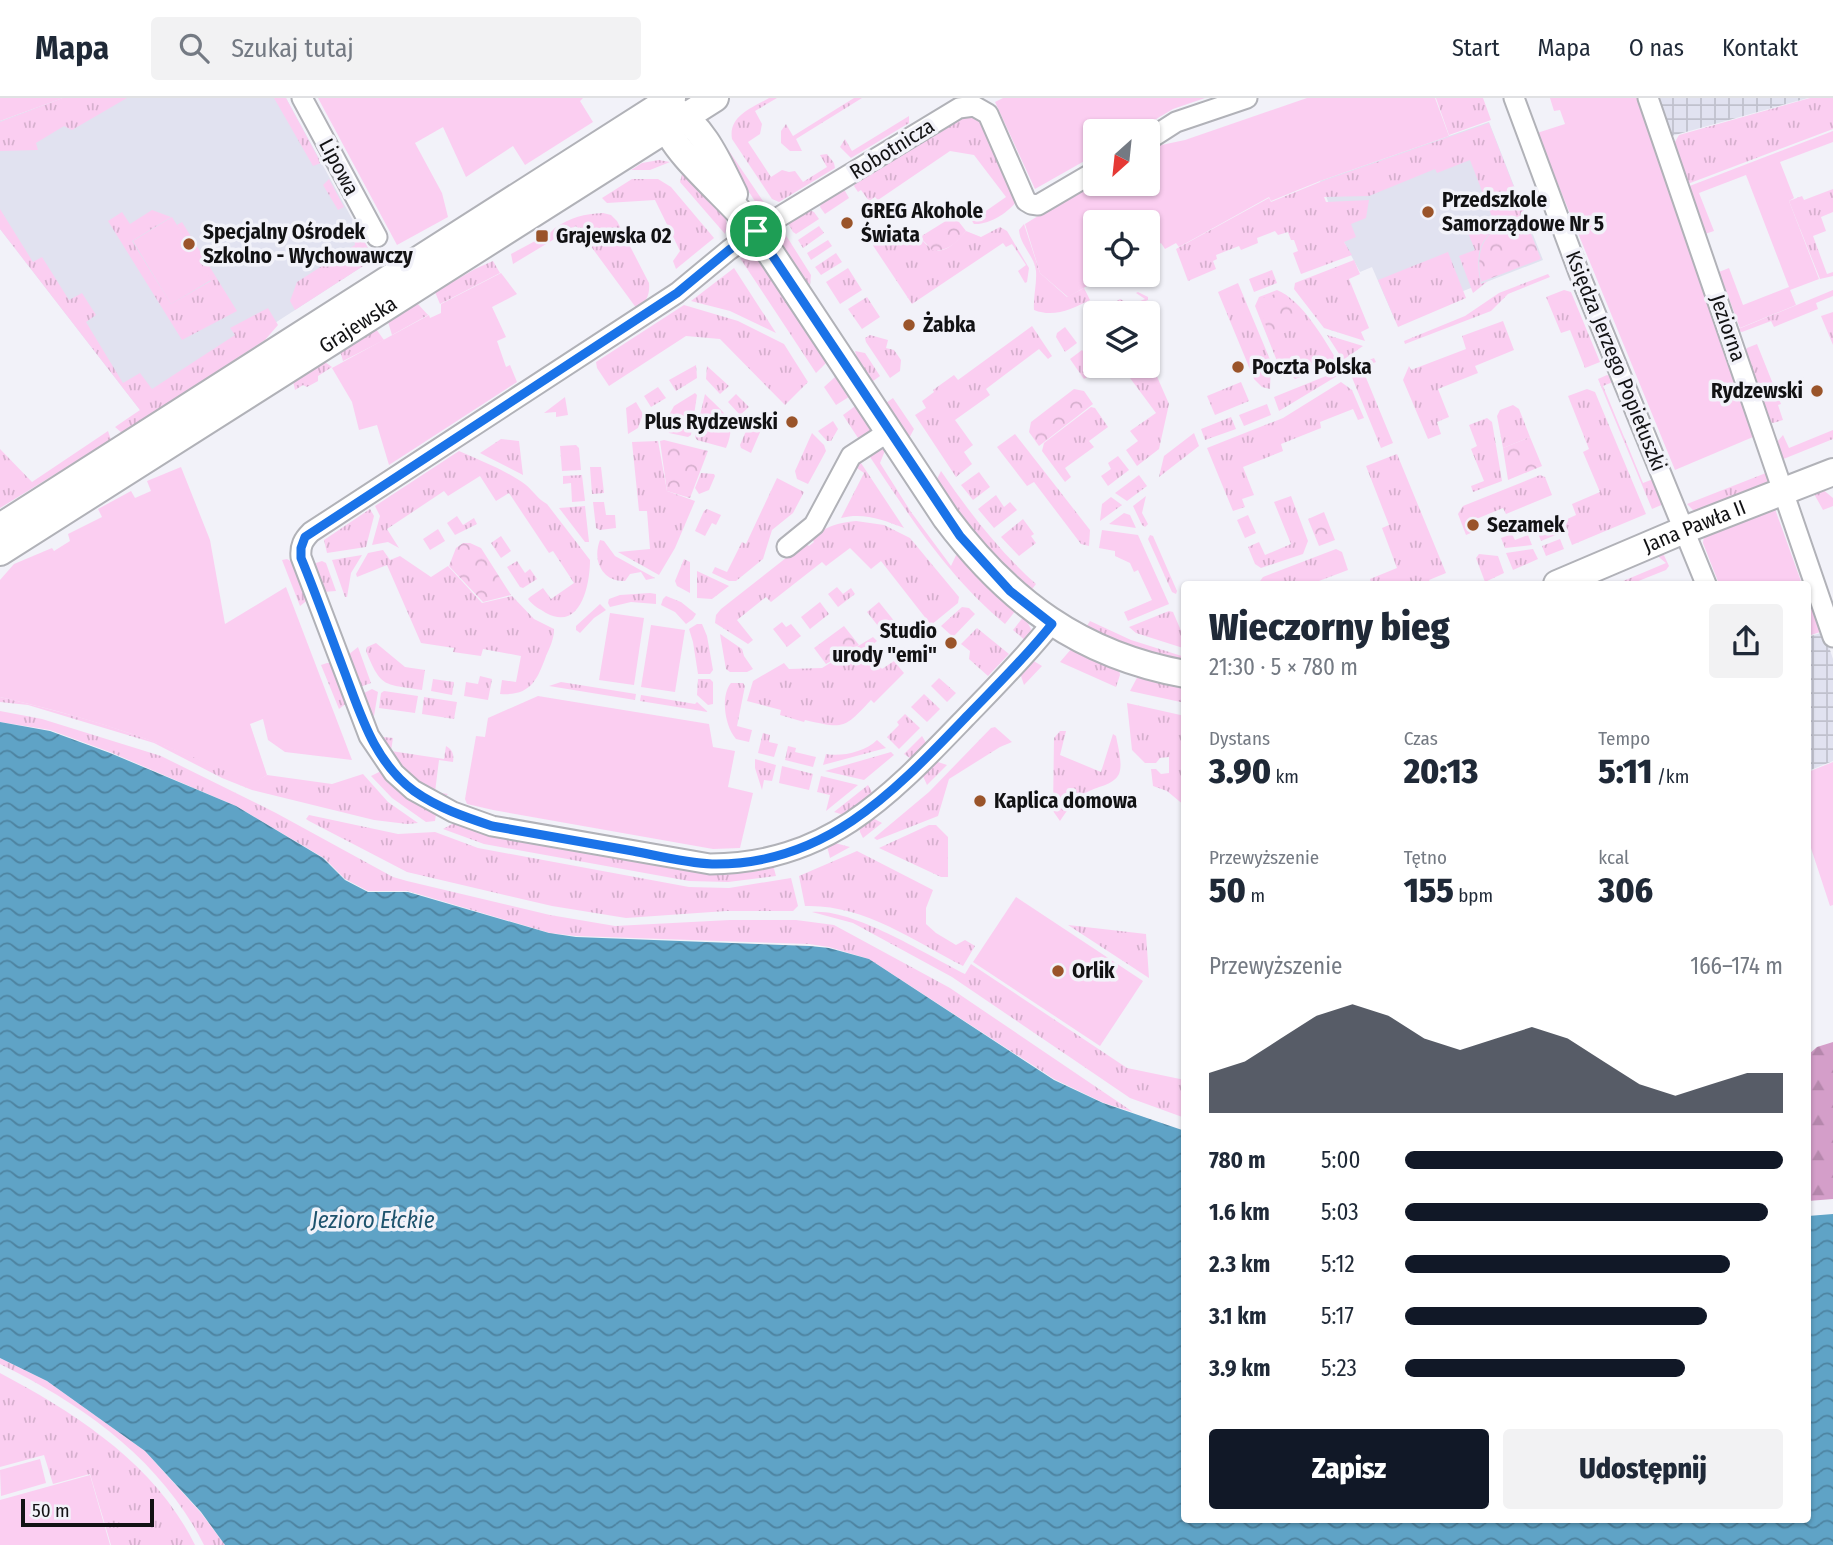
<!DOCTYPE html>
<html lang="pl">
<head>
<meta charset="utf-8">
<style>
	:root { --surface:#fff; --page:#f2f2f3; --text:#1f2937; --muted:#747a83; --line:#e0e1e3; --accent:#111827 }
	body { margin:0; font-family:"Fira Sans Condensed",sans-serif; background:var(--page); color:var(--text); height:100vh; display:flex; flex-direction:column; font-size:26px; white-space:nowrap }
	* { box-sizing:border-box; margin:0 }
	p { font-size:23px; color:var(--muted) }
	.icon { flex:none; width:38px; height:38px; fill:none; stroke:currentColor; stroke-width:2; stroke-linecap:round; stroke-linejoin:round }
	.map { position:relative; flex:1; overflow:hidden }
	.details { position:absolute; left:1181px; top:483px; width:630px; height:942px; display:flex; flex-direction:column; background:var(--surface); border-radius:7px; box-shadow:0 2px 5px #0004 }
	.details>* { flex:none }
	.needle { width:46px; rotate:207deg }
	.controls { position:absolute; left:1083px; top:21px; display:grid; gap:14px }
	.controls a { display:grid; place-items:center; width:77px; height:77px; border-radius:7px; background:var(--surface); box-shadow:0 2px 5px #0004; font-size:35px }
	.scale { position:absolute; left:21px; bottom:18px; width:133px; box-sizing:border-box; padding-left:7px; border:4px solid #121214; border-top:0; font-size:19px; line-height:24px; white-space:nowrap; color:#121214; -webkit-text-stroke:5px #f2f2f9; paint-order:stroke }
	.pin { position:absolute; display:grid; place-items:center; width:60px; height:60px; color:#fff; margin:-30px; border:4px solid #fff; border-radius:50%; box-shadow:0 2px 7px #0007 }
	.round { display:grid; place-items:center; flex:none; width:74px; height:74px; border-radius:7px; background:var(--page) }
	.overview { display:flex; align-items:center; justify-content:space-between; height:119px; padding:0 28px }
	h1 { font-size:38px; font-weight:800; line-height:52px }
	.metrics { display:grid; grid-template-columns:repeat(3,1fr); gap:10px; height:119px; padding:7px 28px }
	.metrics div { display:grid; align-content:center }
	.metrics b { font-size:35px; font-weight:800 }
	.metrics small { font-size:19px; font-weight:400 }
	.metrics p { font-size:19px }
	.chart { height:196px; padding:14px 28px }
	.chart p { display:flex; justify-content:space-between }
	.chart svg { width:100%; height:126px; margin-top:7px; fill:var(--accent); opacity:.7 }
	.cta { display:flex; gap:14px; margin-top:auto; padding:14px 28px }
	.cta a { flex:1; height:80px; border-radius:7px; background:var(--accent); color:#fff; font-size:28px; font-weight:800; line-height:80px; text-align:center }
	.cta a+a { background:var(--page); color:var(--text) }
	ul { padding:0 28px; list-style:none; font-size:23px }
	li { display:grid; grid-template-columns:112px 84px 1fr; align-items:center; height:52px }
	li i { height:18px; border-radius:9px; background:var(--accent) }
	header { display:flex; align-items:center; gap:42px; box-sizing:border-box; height:98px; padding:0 35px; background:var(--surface); border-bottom:2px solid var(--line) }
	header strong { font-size:33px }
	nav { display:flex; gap:38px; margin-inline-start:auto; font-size:24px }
	.search { width:490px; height:63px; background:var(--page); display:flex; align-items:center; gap:18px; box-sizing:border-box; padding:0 24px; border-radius:7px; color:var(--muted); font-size:26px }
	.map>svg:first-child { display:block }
	.built { fill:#e1e2f0 }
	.industrial { fill:url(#industrial-grid) }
	.grass { fill:url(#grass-tufts) }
	.forest { fill:url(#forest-firs) }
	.park { fill:url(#park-crowns) }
	.garden { fill:#fbcef1 }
	.water { fill:url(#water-waves) }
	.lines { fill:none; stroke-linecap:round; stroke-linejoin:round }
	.street-casing { stroke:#b1b2b8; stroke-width:23 }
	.secondary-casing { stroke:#b1b2b8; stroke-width:30 }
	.street { stroke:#fff; stroke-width:19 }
	.secondary { stroke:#fff; stroke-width:26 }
	.route-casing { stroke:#fff; stroke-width:14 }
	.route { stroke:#1a73e8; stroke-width:9 }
	.poi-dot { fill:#9a542a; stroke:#f2f2f9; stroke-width:2.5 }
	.labels { text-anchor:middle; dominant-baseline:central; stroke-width:7; stroke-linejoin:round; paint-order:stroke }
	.street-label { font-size:21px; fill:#121214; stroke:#f2f2f9 }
	.poi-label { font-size:21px; font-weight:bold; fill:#121214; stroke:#f2f2f9; text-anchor:start }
	.water-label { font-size:23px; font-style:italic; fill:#1e536d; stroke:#f2f2f9 }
</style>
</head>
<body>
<header>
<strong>Mapa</strong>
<div class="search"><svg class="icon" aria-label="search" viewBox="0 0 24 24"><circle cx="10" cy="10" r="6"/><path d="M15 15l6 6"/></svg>Szukaj tutaj</div>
<nav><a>Start</a><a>Mapa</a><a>O nas</a><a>Kontakt</a></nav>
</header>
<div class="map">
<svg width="1833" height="1447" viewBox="0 0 1833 1447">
	<defs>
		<pattern id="industrial-grid" width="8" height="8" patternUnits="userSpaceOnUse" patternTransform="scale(1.75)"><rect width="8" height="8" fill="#e1e2f0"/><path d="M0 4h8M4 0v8" fill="none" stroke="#c0c1cd"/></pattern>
		<pattern id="grass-tufts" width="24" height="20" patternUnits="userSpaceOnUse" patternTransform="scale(1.75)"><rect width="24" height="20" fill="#fbcef1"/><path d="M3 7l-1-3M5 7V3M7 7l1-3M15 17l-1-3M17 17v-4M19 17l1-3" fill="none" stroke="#d6b0ce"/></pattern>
		<pattern id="forest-firs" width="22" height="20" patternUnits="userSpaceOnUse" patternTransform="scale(1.75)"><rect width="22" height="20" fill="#d49ec9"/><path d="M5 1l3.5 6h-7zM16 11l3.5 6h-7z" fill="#b587ac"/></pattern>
		<pattern id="park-crowns" width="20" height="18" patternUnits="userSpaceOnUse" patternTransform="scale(1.75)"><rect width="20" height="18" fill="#fbcef1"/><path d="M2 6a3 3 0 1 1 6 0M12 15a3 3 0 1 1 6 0" fill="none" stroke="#d6b0ce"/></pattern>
		<pattern id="water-waves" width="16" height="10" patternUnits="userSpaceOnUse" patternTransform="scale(1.75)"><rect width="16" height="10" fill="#5fa3c6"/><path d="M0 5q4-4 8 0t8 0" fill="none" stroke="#4d83a0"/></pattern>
	</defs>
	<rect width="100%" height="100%" fill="#f2f2f9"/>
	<path class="built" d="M63 0H286L374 161 140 312 0 131V23Z
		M1489 24 1543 162 1394 220 1372 169 1360 174 1344 144 1320 83Z"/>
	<path class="industrial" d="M1655 0H1808L1668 39Z
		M1824 534 1833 561V663L1808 673V539Z"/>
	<path class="grass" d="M63 0H127L72 32 64 28 36 45 38 52 0 53V24Z
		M274 0H286L321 65 313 68Z
		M769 0H777L755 13 762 26 760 36 748 44 771 79 782 72 789 74 795 73 803 84 827 69 820 57 827 56 834 65 835 70 779 104 772 101 732 41C728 18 752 10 769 0Z
		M854 0H862L796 41 802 53H790L781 45V33L786 26 793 38Z
		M1436 0H1483L1491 22 1449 37Z
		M1810 0H1833V31L1685 87 1672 49 1679 37Z
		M973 17 984 24 1018 101C1010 114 989 127 974 126L967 116 978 109 983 115 1006 99 974 57 950 53 878 102 875 99 869 103 861 92 858 94 854 88 856 84 962 18Z
		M909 18V25L851 60 840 49 845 41 852 53Z
		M1489 25 1526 120C1488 128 1471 145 1481 186L1488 183 1473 195 1459 158 1475 152 1468 135 1494 124 1470 62 1437 75 1435 71 1369 98 1324 99 1326 104 1369 102 1366 120 1351 126 1356 139 1344 144 1352 157 1301 176 1293 155 1298 153 1294 142H1291L1288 134 1278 137 1275 133 1257 140 1258 145 1241 152 1239 148 1216 157 1217 161 1213 163 1216 171 1188 183 1176 151 1269 100 1271 104 1320 84Z
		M720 44 727 50 765 106V112L756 105 718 45Z
		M659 62 670 64 650 72H631L642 65Z
		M684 69 725 116 727 128 725 136 680 84Z
		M329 81 344 109 338 112 323 87Z
		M632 81H658L671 89 714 140 676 171 673 163 680 153 655 102 607 105 602 100Z
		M1833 91V114L1821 119 1826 133 1813 138 1827 176 1833 174V178L1820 181 1789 103 1802 98 1804 102Z
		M841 92 845 93 849 100 825 116 820 109 821 105Z
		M0 111 33 164 42 159 69 202 82 195 96 217 86 224 123 285 140 275 152 291 235 237 230 230 268 210 278 227 265 242 122 335 115 329 140 312 0 131Z
		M152 112 171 119 132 143 171 206 211 183 177 127 182 124 237 213 182 242 108 123 122 114 130 126Z
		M809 112 814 114 819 121 796 136 793 134 789 127 790 124Z
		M603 115 611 117 617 123 649 185C650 196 647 204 637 211L576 128 513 166 511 156 537 142 539 145C547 140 549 135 555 130 571 119 584 116 603 115Z
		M1024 126 1040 175 1067 199 1084 190 1090 202C1072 211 1054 220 1034 212 1033 199 1037 186 1036 173 1035 159 1020 147 1019 132Z
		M819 128 824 135 803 150 798 142Z
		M872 129C887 150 898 151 920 139 937 163 950 151 966 133L981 139 1000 129 1007 133 1029 170 1027 184 1025 185 1018 173 1026 167 1012 146 1006 149 1003 145 912 206 864 134Z
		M782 131 811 177 810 187 792 169 779 145Z
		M359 134 374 161 295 212 290 203 297 184 355 147 354 138Z
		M828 142 832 148 811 162 807 155Z
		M1448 154 1466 200 1398 229 1378 182Z
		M836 155 842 164 821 177 815 169Z
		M745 158H757L764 163 827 258 826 265 816 275 740 160Z
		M1354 162 1360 176 1349 181 1369 230 1361 234 1365 243 1324 230 1294 191 1295 185Z
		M493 163 500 175 440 206 435 194 475 171Z
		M734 170 776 235 730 213 691 203Z
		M848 170 862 192 840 206 826 184Z
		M1272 172 1277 185 1254 194 1249 181Z
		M1548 176 1550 179 1508 196 1491 213 1405 246 1404 243 1465 218 1499 195Z
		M1238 185 1271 264 1270 291 1262 289 1254 281 1218 194Z
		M1277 192C1302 202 1324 241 1338 264L1295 281 1277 263 1255 208 1259 199Z
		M1564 192 1571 194 1600 264 1585 270 1570 232 1561 235 1546 199Z
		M1833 192V198L1816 205 1818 211 1774 229 1771 223 1742 234 1736 232Z
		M1138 194 1148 199V202L1137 206 1140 215H1126L1114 205 1120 201 1131 207 1145 201 1136 195Z
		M867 199 880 219 862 231 848 211Z
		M417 205 428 217 392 237 388 224Z
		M684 207 738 223 784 246 808 284 785 307 720 241 686 238 609 288 597 270 596 264Z
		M1833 214V247L1821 218Z
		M1503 223 1514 252 1475 268 1478 275 1438 291 1449 319 1437 324 1441 336 1428 341 1403 282 1409 268 1411 272 1466 251 1462 238Z
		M1032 228 1052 258 1048 261 1039 251 986 291 990 297 955 322 973 347 964 354 972 366 956 379 915 317 926 310 922 303 934 294 933 292 954 277 958 282Z
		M1065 229 1077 245 1065 254 1056 239 1057 235Z
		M376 231 384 242 343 263 340 253Z
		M870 237 888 242 886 250 894 252 901 262 900 273 890 280 866 244 865 240Z
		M1327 237 1363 248 1343 262Z
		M1757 246 1781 306 1778 307 1783 322 1773 325 1767 323 1743 255 1747 250Z
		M1082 252 1097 273 1084 281 1070 261Z
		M855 253 865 255 880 278 869 286 862 276Z
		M1148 258 1169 306 1159 351 1137 368 1126 352 1138 343 1130 333 1156 315 1130 280 1135 276 1129 268H1148Z
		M1374 260 1376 264 1362 270 1393 345 1381 350 1351 277 1366 263Z
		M325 264 332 269 318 278V283L307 289 303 287 295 292 293 283Z
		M696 267 697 280 676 293 669 282Z
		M707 268 729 288 720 296 706 281Z
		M1336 274 1337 278 1279 313 1274 299Z
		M1607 277 1613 279 1615 283 1603 288 1643 385 1656 380 1666 405 1652 411 1598 281Z
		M835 279 841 281 852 297 836 307 824 289Z
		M1241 284 1249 303 1215 317 1207 298Z
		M1341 284 1352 292 1364 320 1358 322 1353 311 1320 324 1321 330 1281 346 1283 353 1243 369 1254 397 1242 401 1245 409 1233 413 1207 350 1283 320Z
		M658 289 666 300 651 309 644 298Z
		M1587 291 1595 294 1646 416 1572 447 1563 423 1576 417 1572 406 1600 394 1583 354 1589 351 1568 298Z
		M695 295 697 297 691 337 688 339 669 335 665 325 674 308Z
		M705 296C724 316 738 321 726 350L697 342 695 339Z
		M736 296 749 309 740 317 728 304Z
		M565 299 568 317 556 319V314L544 315Z
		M893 300 914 331 907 344 883 307Z
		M636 304 643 316 638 330 628 336 626 310Z
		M858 306 873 329V336L860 343 843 317Z
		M1267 306 1271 317 1244 328 1239 317Z
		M1513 307 1519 311 1530 339 1503 350 1497 318 1500 312Z
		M1091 309 1095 310 1108 329 1089 343 1094 349 1065 370 1071 379 1065 384 1042 353 1044 345Z
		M756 317 764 325 751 355 741 350 740 347 750 324Z
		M1231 319 1236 331 1205 342 1201 331Z
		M1487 320 1492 324 1502 383 1473 394 1471 388 1484 383 1471 351 1477 348 1469 327Z
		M833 323 838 331 831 343H827L818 333Z
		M1833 332V341L1781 362 1775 346 1783 337 1789 350Z
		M108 333 111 342 0 410V351L32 384Z
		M812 335 824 347 826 353 808 386 797 381 795 373Z
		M1194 335 1199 348 1159 379 1164 358Z
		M1015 336 1090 432 1089 448 1081 446 1034 384 1027 388 997 349Z
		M501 341 519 343 523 377 480 355Z
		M658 343 667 393 695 403 675 450 659 477 618 454 650 451 647 413H639L632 344Z
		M576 347 579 350 581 372 562 373 560 348Z
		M883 348 886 350 880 365 911 414 951 468 958 453 1016 512 1005 526C947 478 909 417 868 356Z
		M459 353C481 363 506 372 526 387 534 394 538 401 547 406L590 462C590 486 581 534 546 515 540 511 533 508 528 501L530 499 543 490 551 501 574 485 553 453 549 455 509 395 496 403 480 378 448 398 444 393 387 431 399 450 388 444 372 447 380 418 375 408Z
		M1397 356 1446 475 1429 482 1431 486H1372L1370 481 1397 470 1382 430 1389 427 1366 368Z
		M1118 358 1129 372 1108 388 1101 378 1111 371 1108 365Z
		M859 362 904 430C884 422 863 414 841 420L864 375 854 368Z
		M590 369H601L604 395 592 396Z
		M941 373C969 414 999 453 1036 486L1029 495 1003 472 935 385Z
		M1771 373 1767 389 1700 414 1694 413 1687 406Z
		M979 374 990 389 973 402 961 387Z
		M701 375 714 376 715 378 709 392 699 396 695 390Z
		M582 377 585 403 572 404 571 385 563 386V378Z
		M1139 377 1147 388 1127 403 1115 395Z
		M1540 377 1545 379 1552 397 1506 416 1503 410 1469 424 1473 434 1466 437 1458 416 1463 408Z
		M777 380 804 394 793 415 772 432 763 461 736 483H729L712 475 715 469 727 474 742 444 746 446Z
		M1821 390 1833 400V408L1823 412 1813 394Z
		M996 397 1004 409 1010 404 1017 412 994 430 978 411Z
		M1146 398 1142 415 1148 426 1145 429 1142 427 1133 408Z
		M1291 398 1308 443 1303 456 1261 470 1255 466 1248 449 1259 444 1265 457 1291 446 1274 404Z
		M1111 399 1122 407 1100 423 1102 406Z
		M593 404H604L606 417H615L616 430 600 432 596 430Z
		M585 408 589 444H585L559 410Z
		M370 411 374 418 366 449 327 455 324 442Z
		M707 411 721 417 716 427 712 425 705 438 695 433 704 413Z
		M1124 415 1130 417 1136 430 1109 426Z
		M1248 417 1256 435 1245 440 1237 422Z
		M457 418 463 427 474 420 477 426 455 437 447 425Z
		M1023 421 1034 436 1031 438 1036 445 1019 458 1001 439Z
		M856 423 884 427 910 440 959 499 958 505 931 527 881 463 871 471 850 450 826 468 822 464 771 504 766 499 737 522 753 542 748 546 715 525 716 517 721 511 805 445 809 448 814 444 811 440C826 428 838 425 856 423Z
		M1554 426 1558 436 1541 443 1537 433Z
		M438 431 445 443 430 452 423 441Z
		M1512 436 1515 442 1528 437 1532 447 1505 450 1501 440Z
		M1150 437 1153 438 1177 493 1176 496 1172 494 1148 441Z
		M501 438 511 453 501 460 491 445Z
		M1560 441 1564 451 1546 458 1542 448Z
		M600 442 604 443 615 458 655 480 646 482 641 474 630 476 625 483C602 484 592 462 600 442Z
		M1336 451 1342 454 1348 472 1311 486 1299 485 1258 486 1263 479Z
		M1533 451 1538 461 1513 472 1506 455Z
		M383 452 390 462 400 458 431 479 448 468 482 505 512 498 534 521 554 531C554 541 550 549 546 558 537 583 530 598 500 596L502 582 516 584 521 558 483 551 481 558 453 554 454 550 421 545 387 467 357 479 356 476 368 455Z
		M1662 453 1669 468 1666 472 1631 486H1616L1666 465 1655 456Z
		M1479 456 1498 458 1504 475 1485 484 1476 460Z
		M362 457 351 475 347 499H345L332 462Z
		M287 461 296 466 309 501 300 508 282 462Z
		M684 461 690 464V495L677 488 675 483Z
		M322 463 326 465 336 493 323 494 313 466Z
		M517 463 525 475 530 471 537 481 523 490 520 489 507 469Z
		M697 473 729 488 712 501 697 500Z
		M837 489 843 496 851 490 855 496 838 509 828 496Z
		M650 495 656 496V506L631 504 610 509 608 505 609 501 620 497Z
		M666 498 681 504 696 516 693 521 686 526 675 514 661 507 663 501Z
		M820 504 829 516 810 531 801 519Z
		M879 504 895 524 882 533 867 514Z
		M600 506 606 512 594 520 580 535 576 532V528Z
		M962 509 969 510 975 516 953 539 941 528Z
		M1169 513 1173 514 1185 542 1183 550 1136 535 1129 529Z
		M1024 518 1031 531 1027 544 1013 532Z
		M1090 523 1131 542 1185 559V565L1159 560 1085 531Z
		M782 524 786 529 791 526 801 538 787 549 773 531Z
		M697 526H702L707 538 713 572 710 576H698L693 544 689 531Z
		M977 530 1009 556 988 578 969 561 970 553 961 546Z
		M720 536 742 551 744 558 753 571 747 574H730L726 571Z
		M873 539 877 543 867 551 882 571 894 563 904 575 874 605 871 602C844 631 844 631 805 622L804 624 780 617 781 612 747 603 753 583 784 565 789 571 822 570Z
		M376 545 405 569 425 572 422 592C384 586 381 590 366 553L367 549Z
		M358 549 371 585 360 589 348 557Z
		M1072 550 1119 570 1120 577 1116 589 1060 564Z
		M1032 562 1042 568 1024 587 1020 575Z
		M327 565H332L348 604 339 611 321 567Z
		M1139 576 1185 587V605L1130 593Z
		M480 578 492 581 488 602 464 598 466 584 478 586Z
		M939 580 956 595 947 604 931 588Z
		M433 581 454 584 452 597 431 593Z
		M698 581H710L713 584V606L708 607 697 597Z
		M561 584 636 596 635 602 549 588Z
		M731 585H743L745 588 737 628 752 632 749 644 736 641C725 629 720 598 731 585Z
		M372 591 378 594 374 618 369 616 362 596Z
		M384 593 418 598 415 615 379 610 381 595Z
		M924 596 940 611 927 624 911 609Z
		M641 597 695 606 697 604 708 614 640 603Z
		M0 599C88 619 172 646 253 685L267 677 332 686 363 676 388 704 418 725 407 726 374 722 252 692 222 680 154 645 28 607 0 604Z
		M424 599 457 604 454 621 422 616Z
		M1127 605 1185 618V708L1167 693 1153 688 1151 671H1156L1161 676 1169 675V659L1160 660 1156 665H1145L1132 652Z
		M0 613 42 621 161 658 276 715 393 779 407 783 550 817 615 828 730 822H796L834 827 950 890 1133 1014 1104 1005 1054 981 869 861 829 849 809 846 576 838 550 835 408 793H368L345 781 324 760 236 708 110 654 50 632 0 624Z
		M905 616 920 630 899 651 887 639 899 627 897 624Z
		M995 629 1012 644 1000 649 949 681 938 718 877 742 874 740 929 694 991 630Z
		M1060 633H1066L1060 657 1101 674 1113 636 1116 638C1118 649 1123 666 1119 676 1113 688 1096 688 1086 695 1075 702 1067 712 1060 723L1053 713 1054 640Z
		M763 635 770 637 769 644 778 646 774 659 758 655Z
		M922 638 928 648 913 662 904 656Z
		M383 639 393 640 391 653 444 661 446 648C453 652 454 657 453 664L439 662 435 694 448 696 442 701C416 687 396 665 379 640Z
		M877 642 886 650 823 667 826 656C841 659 865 654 877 642Z
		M788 648 796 650 795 654 816 659 813 669 785 662Z
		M891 654 894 657 864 682 825 673Z
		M755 661 776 667 772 683 764 682 762 692 755 670Z
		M935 663 947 667 927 687 922 676Z
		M782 668 813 676 809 692 779 685Z
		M381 673 399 693 436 716 435 723 426 724 392 700 371 678Z
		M821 678 858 687 826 713 830 697 817 694Z
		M868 687 874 698 844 717 834 714Z
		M309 717 398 736 435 734 478 750 689 789 729 790 791 780 798 808 793 813H726L626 820 552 808 407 774 309 723 306 721Z
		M871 719 882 725 863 740 860 734 859 727Z
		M454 725 474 731 773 767 776 778 728 784 689 783 484 746 443 731Z
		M929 727H936L948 739V779H941L879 750Z
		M835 745 850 749 830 760 827 748Z
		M857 753 933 792 926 810V826L936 835 956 847 965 842 975 848 963 868C913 842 863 806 805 808L799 778Z
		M812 814C853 810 927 857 965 876L971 866 1127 970 1185 982V1020L1130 1000 952 879 853 825Z
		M1068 827 1146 836 1149 880Z
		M0 1260 47 1283 145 1353 201 1415 225 1447H204C161 1362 84 1307 0 1266Z
		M0 1275C77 1316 155 1366 195 1447H111L90 1376 53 1386 44 1357 0 1369Z"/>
	<path class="forest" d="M1833 944V1101L1808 1103V957L1817 949Z"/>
	<path class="park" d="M949 121 959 124 966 133C956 145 948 154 932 152L920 139Z
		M1525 121 1541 161 1481 184C1474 144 1488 129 1525 121Z
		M1278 195 1286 197 1304 218 1295 231 1271 240 1258 208 1260 201Z
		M1074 291 1084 293 1093 306 1039 348 1029 334 1031 324Z
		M1530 339 1542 368 1508 382 1503 350Z
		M664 342 708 353 690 400 667 393 660 343Z
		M1324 414 1335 442 1319 448 1308 421Z
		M463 445H470L481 450 511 497 483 504 449 468 456 450Z
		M844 528 859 547 826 566 814 550Z"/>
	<path class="garden" d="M0 0H63L0 23Z
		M318 0H583L580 3 593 24 525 67 513 48 466 79 443 29 415 45 442 95 448 119 397 147Z
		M1003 0H1205L1173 11 1136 33H1096L1095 57 1035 91 995 4Z
		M1307 0H1435L1449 38 1320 83 1271 103 1269 99 1179 149 1176 145 1165 151 1161 145 1148 153V124H1096V177H1106L1068 199 1040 175 1025 126 1095 83 1096 86H1148V52L1152 49 1185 42Z
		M1550 0H1638L1753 339 1675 372 1537 35 1565 26 1560 12 1554 13Z
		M1833 33V44L1780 64 1794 100 1789 103 1819 181 1790 192 1796 207 1740 230 1719 174 1729 170 1743 207 1789 189 1746 77 1699 95 1714 133 1705 136 1687 89Z
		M172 119 211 182 171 206 133 143Z
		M501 175 517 196 492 209 506 239 497 243 506 269 510 267 517 284 389 367 377 327 359 332 352 304 332 270 429 217 430 220 441 215V206Z
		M181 369 210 442 225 526 286 489 352 662 285 654 268 642 263 621 250 626 267 677 253 686C172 646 88 619 0 599V482L14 466 52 450 54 453 70 443 68 436 102 419 98 411 131 393 135 400 151 393 147 383Z
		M1775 411 1802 486H1719L1703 445 1704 438Z
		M1102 432 1138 437 1169 506 1128 523 1124 514 1152 502 1138 472 1134 474 1130 465 1115 458V453L1099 450Z
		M1808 501 1820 534 1808 538Z
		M610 515 644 520 634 587 599 582Z
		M651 527 685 532 675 594 641 589Z
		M538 598 709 626 713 649 735 653 728 689 753 695 740 750 713 751 493 712 467 706 465 701 476 638 485 639 488 620Z
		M1833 664V807L1830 808 1808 741V674Z
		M1016 799 1143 883 1100 948 973 864Z
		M40 1361 46 1385 1 1398 0 1372Z
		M90 1377 110 1447H0V1402Z"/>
	<path class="water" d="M0 624 50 633 110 655 236 708 323 760 345 782 368 794H408L549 835 576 839 810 848 829 850 869 861 1054 982 1103 1005 1185 1033V1421H1808V1118L1833 1116V1447H225L201 1414 145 1353 47 1283 0 1260Z"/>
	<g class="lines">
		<g class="street-casing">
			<path id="street" d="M302 0 377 139
				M1514 0 1579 175 1706 486
				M1648 0 1833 539
				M1148 42 1176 24 1247 0
				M787 449 814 427 851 358 888 334
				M1052 525C1025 559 995 589 965 620 889 699 828 765 710 766L492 728 453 714 413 692 394 675 369 638 301 459C300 448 303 442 311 434L677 195 729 152 756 133 959 10 974 8 988 16 1026 103 1031 106 1038 107 1096 73"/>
		</g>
		<g class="secondary-casing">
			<g id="secondary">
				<path d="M665 5C665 12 665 20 666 27 672 54 737 107 756 133L946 420C1008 503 1080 557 1185 576"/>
				<path d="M672 10C704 29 718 64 734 96"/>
				<path d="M0 429 672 0"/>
				<path id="s1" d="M0 454 715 0"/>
				<path id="s2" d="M1557 486 1684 432 1833 374"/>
			</g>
		</g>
		<use href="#street" class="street"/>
		<use href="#secondary" class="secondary"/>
	</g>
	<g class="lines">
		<g class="route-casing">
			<path id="route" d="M756 133 960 438 1010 493 1052 526C1026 559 995 589 966 619 894 694 825 768 712 766 686 765 659 758 633 753 586 745 539 736 492 728 465 719 438 710 414 693 373 663 360 614 343 570 329 533 316 496 301 460V450L305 439 677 195 729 152Z"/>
		</g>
		<use href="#route" class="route"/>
	</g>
	<g class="poi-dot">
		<circle cx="1428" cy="114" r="7"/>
		<circle cx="847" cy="125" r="7"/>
		<rect x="535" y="131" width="14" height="14" rx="3.5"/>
		<circle cx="189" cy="146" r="7"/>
		<circle cx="909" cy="227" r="7"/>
		<circle cx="1238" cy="269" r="7"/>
		<circle cx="1817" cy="293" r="7"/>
		<circle cx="792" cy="324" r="7"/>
		<circle cx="1473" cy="427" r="7"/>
		<circle cx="951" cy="545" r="7"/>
		<circle cx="980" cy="703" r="7"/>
		<circle cx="1058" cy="873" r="7"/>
	</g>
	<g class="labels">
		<g class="street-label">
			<text transform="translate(892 51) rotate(-32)">Robotnicza</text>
			<text transform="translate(339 69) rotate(62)">Lipowa</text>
			<text stroke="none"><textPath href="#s1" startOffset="424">Grajewska</textPath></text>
			<text transform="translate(1728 230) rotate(71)">Jeziorna</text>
			<text transform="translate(1616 263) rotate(68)">Księdza Jerzego Popiełuszki</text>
			<text stroke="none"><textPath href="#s2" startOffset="149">Jana Pawła II</textPath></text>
		</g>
		<g class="poi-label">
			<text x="1442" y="102">Przedszkole<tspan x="1442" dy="24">Samorządowe Nr 5</tspan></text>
			<text x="861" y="113">GREG Akohole<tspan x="861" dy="24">Świata</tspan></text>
			<text x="203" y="134">Specjalny Ośrodek<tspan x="203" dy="24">Szkolno - Wychowawczy</tspan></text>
			<text x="556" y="138">Grajewska 02</text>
			<text x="923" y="227">Żabka</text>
			<text x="1252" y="269">Poczta Polska</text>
			<text x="1803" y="293" text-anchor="end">Rydzewski</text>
			<text x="778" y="324" text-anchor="end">Plus Rydzewski</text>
			<text x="1487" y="427">Sezamek</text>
			<text x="937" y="533" text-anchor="end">Studio<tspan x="937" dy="24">urody "emi"</tspan></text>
			<text x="994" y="703">Kaplica domowa</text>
			<text x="1072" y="873">Orlik</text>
		</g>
		<g class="water-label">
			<text x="373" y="1122">Jezioro Ełckie</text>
		</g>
	</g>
</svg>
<div class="controls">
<a><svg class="needle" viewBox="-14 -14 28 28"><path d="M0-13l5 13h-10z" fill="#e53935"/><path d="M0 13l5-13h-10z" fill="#747a83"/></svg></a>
<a><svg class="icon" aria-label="locate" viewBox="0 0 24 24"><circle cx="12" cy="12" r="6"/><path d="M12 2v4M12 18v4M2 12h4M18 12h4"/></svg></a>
<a><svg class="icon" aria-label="layers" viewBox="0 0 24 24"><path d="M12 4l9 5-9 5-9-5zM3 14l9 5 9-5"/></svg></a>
</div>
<div class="scale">50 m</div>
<div class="pin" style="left:756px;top:133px;background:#1e9e55"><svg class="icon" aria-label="arrive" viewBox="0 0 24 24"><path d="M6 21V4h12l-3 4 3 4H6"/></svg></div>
<section class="details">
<div class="overview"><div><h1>Wieczorny bieg</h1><p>21:30 · 5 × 780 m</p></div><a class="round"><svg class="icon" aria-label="share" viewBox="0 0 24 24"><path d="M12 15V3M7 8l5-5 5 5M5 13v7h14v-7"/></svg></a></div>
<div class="metrics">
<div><p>Dystans</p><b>3.90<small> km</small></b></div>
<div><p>Czas</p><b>20:13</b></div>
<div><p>Tempo</p><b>5:11<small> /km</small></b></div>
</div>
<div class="metrics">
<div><p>Przewyższenie</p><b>50<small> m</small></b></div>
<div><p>Tętno</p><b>155<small> bpm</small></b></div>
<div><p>kcal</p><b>306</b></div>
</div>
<div class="chart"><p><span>Przewyższenie</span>166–174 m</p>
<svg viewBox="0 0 160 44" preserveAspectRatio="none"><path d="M0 44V30L10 26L20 18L30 10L40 6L50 10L60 18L70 22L80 18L90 14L100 18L110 26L120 34L130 38L140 34L150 30L160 30V44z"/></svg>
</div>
<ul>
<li><b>780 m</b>5:00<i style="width:100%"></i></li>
<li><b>1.6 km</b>5:03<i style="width:96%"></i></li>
<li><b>2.3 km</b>5:12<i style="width:86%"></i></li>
<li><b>3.1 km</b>5:17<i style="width:80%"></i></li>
<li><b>3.9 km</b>5:23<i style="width:74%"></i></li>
</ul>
<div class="cta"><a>Zapisz</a><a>Udostępnij</a></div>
</section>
</div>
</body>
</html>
